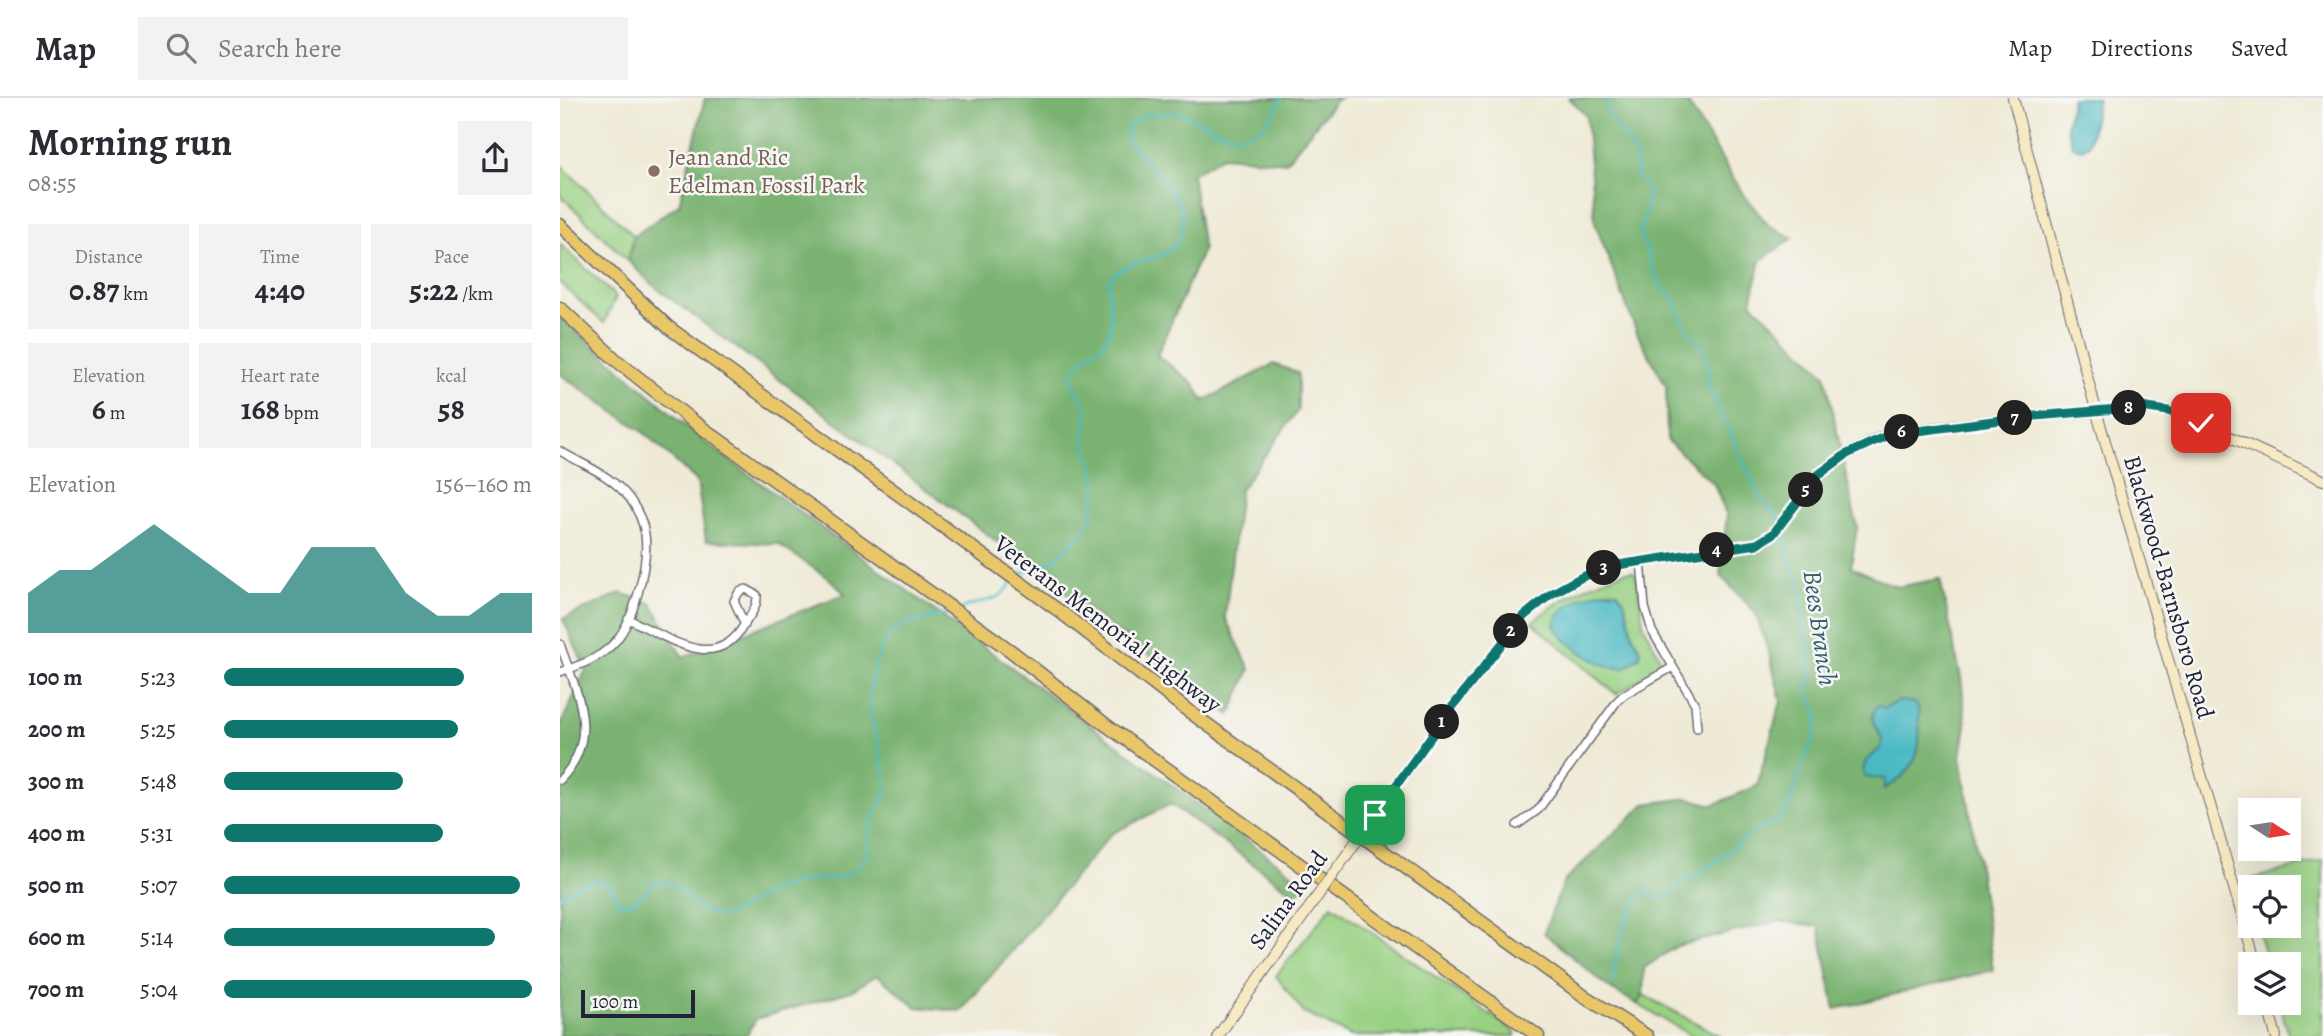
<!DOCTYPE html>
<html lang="en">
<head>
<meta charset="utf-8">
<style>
	:root { --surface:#fff; --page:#f2f2f3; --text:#2b2b33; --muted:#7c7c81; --line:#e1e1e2; --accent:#0f766e }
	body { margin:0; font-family:Alegreya,serif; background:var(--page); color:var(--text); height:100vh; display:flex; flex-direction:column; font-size:26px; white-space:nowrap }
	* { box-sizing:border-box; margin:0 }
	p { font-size:23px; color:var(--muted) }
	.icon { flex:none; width:38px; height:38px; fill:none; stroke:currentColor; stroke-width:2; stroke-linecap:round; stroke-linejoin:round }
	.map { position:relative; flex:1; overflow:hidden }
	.details { display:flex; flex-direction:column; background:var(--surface); width:560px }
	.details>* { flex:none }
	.needle { width:46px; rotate:102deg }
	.fabs { position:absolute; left:1678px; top:700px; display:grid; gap:14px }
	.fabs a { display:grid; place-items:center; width:63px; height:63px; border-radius:0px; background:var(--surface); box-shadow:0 7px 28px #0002; font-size:35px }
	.scale { position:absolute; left:21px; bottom:18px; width:114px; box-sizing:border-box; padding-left:7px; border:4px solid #22223b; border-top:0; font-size:19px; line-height:24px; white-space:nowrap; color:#22223b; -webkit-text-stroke:5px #f6f6f2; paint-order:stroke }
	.pin { position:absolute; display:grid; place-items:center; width:60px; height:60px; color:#fff; margin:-30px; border-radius:14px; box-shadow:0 4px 10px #0006 }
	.km { position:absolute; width:35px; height:35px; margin:-18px; border-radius:50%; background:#222; color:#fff; font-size:19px; line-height:35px; text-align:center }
	.round { display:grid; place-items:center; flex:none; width:74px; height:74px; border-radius:0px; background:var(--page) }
	.summary { display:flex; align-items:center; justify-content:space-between; height:119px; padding:0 28px }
	h1 { font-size:38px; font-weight:700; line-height:52px }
	.figures { display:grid; grid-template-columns:repeat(3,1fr); gap:10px; height:119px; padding:7px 28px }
	.figures div { display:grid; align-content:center; border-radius:0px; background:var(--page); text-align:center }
	.figures b { font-size:30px; font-weight:700 }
	.figures small { font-size:19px; font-weight:400 }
	.figures p { font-size:19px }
	.chart { height:196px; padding:14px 28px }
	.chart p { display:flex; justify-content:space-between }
	.chart svg { width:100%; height:126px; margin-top:7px; fill:var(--accent); opacity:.7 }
	ul { padding:0 28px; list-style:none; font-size:23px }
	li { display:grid; grid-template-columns:112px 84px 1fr; align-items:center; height:52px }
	li i { height:18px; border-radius:9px; background:var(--accent) }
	header { display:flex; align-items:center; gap:42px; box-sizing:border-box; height:98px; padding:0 35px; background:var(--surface); border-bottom:2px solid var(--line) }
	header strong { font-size:33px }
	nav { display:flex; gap:38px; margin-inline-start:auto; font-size:24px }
	.search { width:490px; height:63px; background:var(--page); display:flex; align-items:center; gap:18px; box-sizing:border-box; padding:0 24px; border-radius:0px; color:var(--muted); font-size:26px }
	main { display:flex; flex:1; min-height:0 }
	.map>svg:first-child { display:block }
	.green { fill:#99d183; stroke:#5e7a5f; stroke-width:2 }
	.forest { fill:#7ab371; stroke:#4e6a56; stroke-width:2 }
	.water { fill:#4bb9c2; stroke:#366e7e; stroke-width:2 }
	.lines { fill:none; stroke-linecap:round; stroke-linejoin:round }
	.stream { stroke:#4bb9c2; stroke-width:2.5 }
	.street-casing { stroke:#6a6871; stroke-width:10 }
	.secondary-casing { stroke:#6a6871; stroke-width:12 }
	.highway-casing { stroke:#6a6871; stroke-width:15 }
	.street { stroke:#fff; stroke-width:7 }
	.secondary { stroke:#f6e9c3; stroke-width:10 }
	.highway { stroke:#e9c769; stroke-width:12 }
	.secondary-bridge-casing { stroke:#6a6871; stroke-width:12; stroke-linecap:butt }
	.secondary-bridge { stroke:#f6e9c3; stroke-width:10 }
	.route-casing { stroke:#fff; stroke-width:14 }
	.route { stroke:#0f766e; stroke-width:9 }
	.education-dot { fill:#8d6e63; stroke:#f6f6f2; stroke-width:2.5 }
	.labels { text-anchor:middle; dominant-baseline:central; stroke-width:5; stroke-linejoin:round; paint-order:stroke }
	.education-label { font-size:24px; fill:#785e54; stroke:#f6f6f2; text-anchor:start }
	.street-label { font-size:24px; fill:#22223b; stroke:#f6f6f2 }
	.water-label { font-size:26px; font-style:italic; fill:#325e71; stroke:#f6f6f2 }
</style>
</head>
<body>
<header>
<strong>Map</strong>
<div class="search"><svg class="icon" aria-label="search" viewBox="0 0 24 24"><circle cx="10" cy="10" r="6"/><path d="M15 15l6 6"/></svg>Search here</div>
<nav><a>Map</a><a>Directions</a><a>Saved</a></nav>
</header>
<main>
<section class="details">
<div class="summary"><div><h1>Morning run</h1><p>08:55</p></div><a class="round"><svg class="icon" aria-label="share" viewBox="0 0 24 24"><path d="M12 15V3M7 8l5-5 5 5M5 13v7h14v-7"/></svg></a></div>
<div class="figures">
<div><p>Distance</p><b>0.87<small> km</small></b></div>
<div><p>Time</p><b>4:40</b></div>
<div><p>Pace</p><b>5:22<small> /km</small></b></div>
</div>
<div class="figures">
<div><p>Elevation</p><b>6<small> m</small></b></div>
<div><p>Heart rate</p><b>168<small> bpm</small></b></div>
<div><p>kcal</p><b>58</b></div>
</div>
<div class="chart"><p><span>Elevation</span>156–160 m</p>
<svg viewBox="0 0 160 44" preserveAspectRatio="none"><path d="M0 44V30L10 22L20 22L30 14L40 6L50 14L60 22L70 30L80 30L90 14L100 14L110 14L120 30L130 38L140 38L150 30L160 30V44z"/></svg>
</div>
<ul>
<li><b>100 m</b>5:23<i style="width:78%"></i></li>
<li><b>200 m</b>5:25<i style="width:76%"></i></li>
<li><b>300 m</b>5:48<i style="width:58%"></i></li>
<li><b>400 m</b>5:31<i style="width:71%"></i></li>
<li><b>500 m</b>5:07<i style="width:96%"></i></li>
<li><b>600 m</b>5:14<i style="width:88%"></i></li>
<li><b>700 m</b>5:04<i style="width:100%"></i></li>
</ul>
</section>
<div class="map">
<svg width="1763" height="938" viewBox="0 0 1763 938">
	<rect width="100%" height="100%" fill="#f6f6f2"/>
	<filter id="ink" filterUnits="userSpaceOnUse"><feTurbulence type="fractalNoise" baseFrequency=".0143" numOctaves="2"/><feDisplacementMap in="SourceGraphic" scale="14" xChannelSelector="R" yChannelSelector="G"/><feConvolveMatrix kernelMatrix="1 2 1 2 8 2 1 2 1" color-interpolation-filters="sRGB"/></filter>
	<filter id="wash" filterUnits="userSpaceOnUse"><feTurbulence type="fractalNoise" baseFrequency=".00686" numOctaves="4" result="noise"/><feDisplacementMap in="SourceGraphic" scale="28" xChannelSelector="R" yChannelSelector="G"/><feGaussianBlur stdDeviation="1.57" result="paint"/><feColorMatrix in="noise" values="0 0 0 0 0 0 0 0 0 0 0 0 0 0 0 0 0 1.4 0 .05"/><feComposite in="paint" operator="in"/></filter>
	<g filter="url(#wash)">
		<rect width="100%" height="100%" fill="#efead5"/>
		<path class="green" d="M0 66 74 138 68 163 0 97Z
			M0 146 56 199 44 225 0 185Z
			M1065 474H1073L1077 480 1083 526 1102 564 1100 570 1056 596 972 524C1002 500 1027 486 1065 474Z
			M1763 762V938H1729L1719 905H1729V866H1708L1696 828H1729V789H1690V808L1683 783Z
			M772 807 955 934V938H791L744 915 716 878Z
			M1083 897 1161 938H1132L1077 906Z"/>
		<path class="forest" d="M145 0H780L775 3 726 64 663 58 632 76 643 152 597 257 634 286 644 303 714 266 738 275V312L680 392 665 519 690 571 670 617 95 189 68 163 74 138 119 106Z
			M1009 0H1125L1183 96 1208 127 1233 140 1201 162 1191 204 1265 276 1297 429 1291 469 1337 489 1380 481 1401 580 1406 627 1401 659 1420 775 1433 872 1275 911 1259 829 1219 823 1117 848 1084 870 1083 897 1077 906 1049 890 984 835 1004 783 1085 706 1128 700 1153 707 1197 688 1221 603 1210 558 1195 514 1160 477 1167 418 1154 386 1107 342 1106 288 1077 235 1035 125 1026 18Z
			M0 219 146 345 748 787 734 796 611 706 551 736 401 913 356 909 317 877 291 893 196 921 186 938H0V628L26 572 3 521 61 495 91 505 123 559 285 496 271 482 218 446 146 443 137 383 82 333 0 276Z"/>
		<path class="water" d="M1512 0H1538L1529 47 1522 51 1513 49 1506 29Z
			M1044 493H1057L1064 502 1073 538 1081 553 1080 558 1065 570C1044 573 1003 546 995 527 998 508 1026 496 1044 493Z
			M1339 603 1355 605C1361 613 1358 617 1359 626 1362 657 1353 676 1324 691L1326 681 1306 679 1303 675C1304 656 1317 658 1321 648 1327 633 1302 628 1318 607L1324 610Z"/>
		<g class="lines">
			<path class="stream" d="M1046 0 1052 22 1075 56 1077 78 1088 91 1087 109 1080 132 1081 139 1088 153 1090 163 1100 187 1115 202 1126 230 1143 249 1147 261 1149 289 1194 386 1201 400 1221 422
				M458 477 495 461 525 432 533 415 536 386 533 367 525 346 526 308 511 283C516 255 540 256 548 238 555 220 547 202 549 183 567 153 623 172 623 122 623 104 597 71 583 59 577 54 572 51 568 43 566 38 567 33 568 28L583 18 617 14 665 35 684 38 703 28 716 12 721 0
				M401 511C423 500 440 506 451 485
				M0 798 18 788 36 782 51 788 58 805C77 809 83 795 96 784 120 781 134 815 160 818 172 819 199 799 212 793 223 789 236 784 248 782 273 778 293 785 307 756 311 747 308 738 310 730 313 713 325 707 327 686 319 641 299 605 318 559 323 548 325 539 335 532 350 521 374 521 392 514
				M1052 885C1058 855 1060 813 1086 793L1103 801 1111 797 1122 783 1139 776 1196 732 1218 723 1224 715 1235 692 1240 671 1252 646 1258 624V616L1248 593 1250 579 1240 486 1231 467 1224 428"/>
		</g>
	</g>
	<g filter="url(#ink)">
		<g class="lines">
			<g class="street-casing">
				<path id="street" d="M0 353C25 368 52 377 70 401 77 411 83 424 85 436 89 465 74 526 52 547 38 561 18 568 0 574
					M1081 463 1085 509 1092 533 1135 606 1137 630
					M68 521C107 538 155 577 184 527 190 518 198 508 197 497L186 491 179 494 174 503 185 527
					M0 546C16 593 42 639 0 682
					M957 727 978 712 1058 602 1065 596 1113 569"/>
			</g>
			<g class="secondary-casing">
				<path id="secondary" d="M1453 0 1536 312 1696 866
					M815 717 890 612 952 533 964 518 991 496 1022 479 1051 468 1197 446 1213 436 1258 377 1287 356 1328 336 1445 321 1571 310 1599 311 1625 318 1763 382
					M1707 905 1716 938
					M658 938 749 810"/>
			</g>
			<g class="highway-casing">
				<path id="highway" d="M0 127 108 229 502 515 623 609 1024 898 1087 938
					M0 210 56 262 130 321 451 553 546 627 978 938"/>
			</g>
			<use href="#street" class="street"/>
			<use href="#secondary" class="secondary"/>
			<use href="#highway" class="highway"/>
			<g class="secondary-bridge-casing">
				<path id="secondary-bridge" d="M749 810 815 717"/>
			</g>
			<use href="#secondary-bridge" class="secondary-bridge"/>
		</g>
	</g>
	<g class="lines" filter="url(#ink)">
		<g class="route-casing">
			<path id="route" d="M815 717 890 612 952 533 964 518 991 496 1022 479 1051 468 1197 446 1213 436 1258 377 1287 356 1328 337 1463 319 1581 309 1608 313 1641 325"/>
		</g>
		<use href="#route" class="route"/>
	</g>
	<circle class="education-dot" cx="94" cy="73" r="7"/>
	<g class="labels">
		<g class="education-label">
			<text x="108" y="59">Jean and Ric<tspan x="108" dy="28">Edelman Fossil Park</tspan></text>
		</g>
		<g class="street-label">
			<text transform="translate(1609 489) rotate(74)">Blackwood-Barnsboro Road</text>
			<text transform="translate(548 526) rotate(37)">Veterans Memorial Highway</text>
			<text transform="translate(728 802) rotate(-54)">Salina Road</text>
		</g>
		<g class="water-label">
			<text transform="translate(1260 530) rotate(82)">Bees Branch</text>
		</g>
	</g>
</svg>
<div class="fabs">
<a><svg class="needle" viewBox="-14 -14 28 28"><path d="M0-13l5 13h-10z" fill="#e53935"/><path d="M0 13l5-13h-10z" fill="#7c7c81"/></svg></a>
<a><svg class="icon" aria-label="locate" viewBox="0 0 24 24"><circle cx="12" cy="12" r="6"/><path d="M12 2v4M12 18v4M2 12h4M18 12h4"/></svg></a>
<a><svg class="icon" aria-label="layers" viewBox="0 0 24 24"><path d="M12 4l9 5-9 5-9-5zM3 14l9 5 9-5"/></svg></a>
</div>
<div class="scale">100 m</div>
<div class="pin" style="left:815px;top:717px;background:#1e9e55"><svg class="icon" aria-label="arrive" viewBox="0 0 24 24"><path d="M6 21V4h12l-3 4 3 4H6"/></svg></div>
<div class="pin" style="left:1641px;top:325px;background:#d93025"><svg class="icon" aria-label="check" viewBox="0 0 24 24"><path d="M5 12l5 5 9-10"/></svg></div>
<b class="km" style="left:882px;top:624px">1</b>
<b class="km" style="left:951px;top:533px">2</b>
<b class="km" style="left:1044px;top:470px">3</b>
<b class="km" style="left:1157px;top:452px">4</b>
<b class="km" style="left:1246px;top:392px">5</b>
<b class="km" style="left:1342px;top:334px">6</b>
<b class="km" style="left:1455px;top:320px">7</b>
<b class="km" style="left:1569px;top:310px">8</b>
</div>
</main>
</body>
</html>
